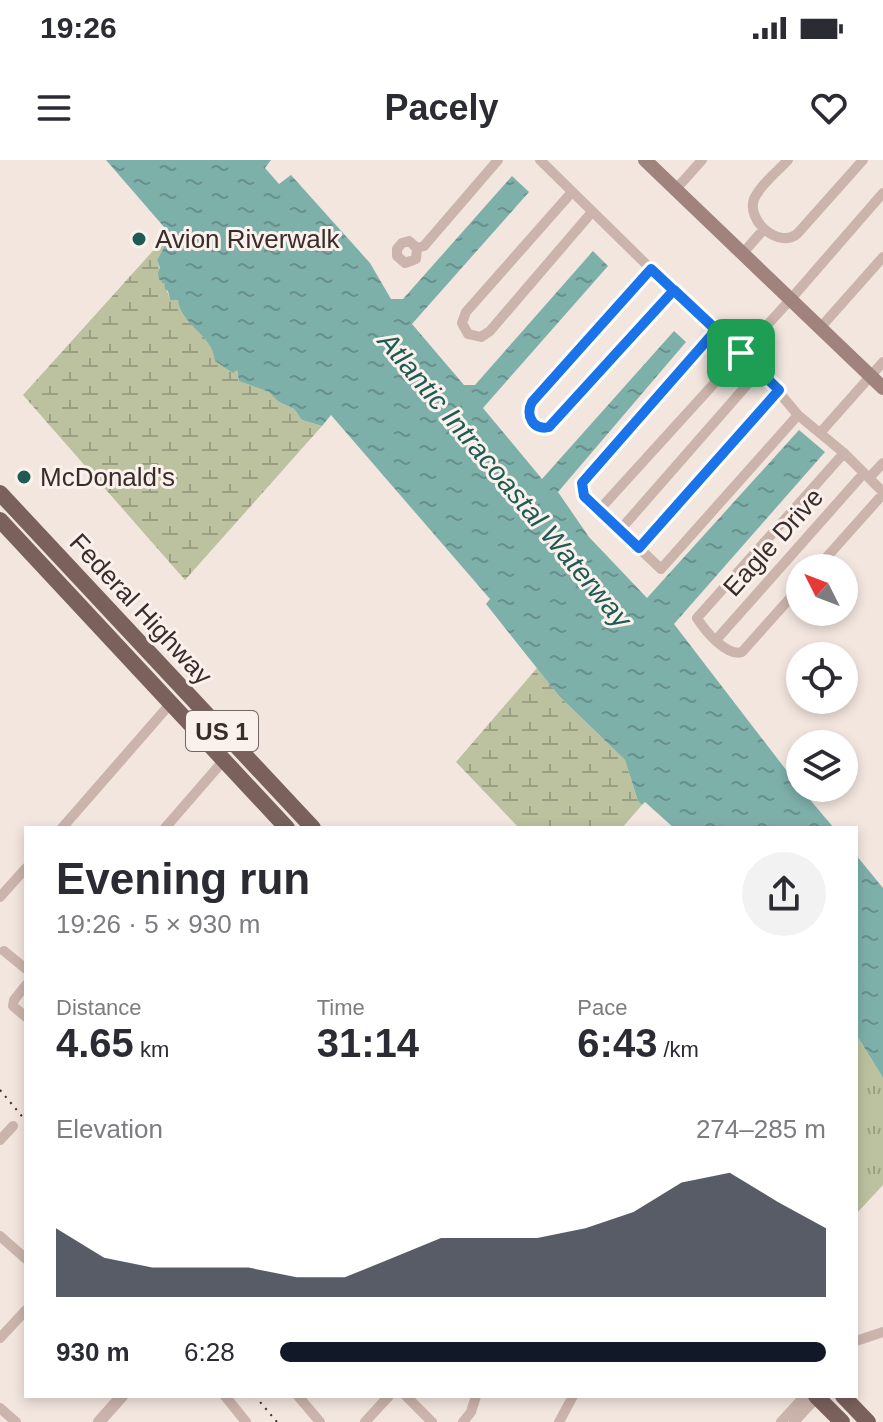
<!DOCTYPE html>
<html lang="en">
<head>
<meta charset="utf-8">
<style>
	:root { --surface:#fff; --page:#f2f2f3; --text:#2b2b33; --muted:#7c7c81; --accent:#111827 }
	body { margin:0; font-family:Helvetica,sans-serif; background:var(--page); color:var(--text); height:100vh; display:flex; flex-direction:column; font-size:30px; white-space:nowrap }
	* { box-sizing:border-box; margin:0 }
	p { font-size:26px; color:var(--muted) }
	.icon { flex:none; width:44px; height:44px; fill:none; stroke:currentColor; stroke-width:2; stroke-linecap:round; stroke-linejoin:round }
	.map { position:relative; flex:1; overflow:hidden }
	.details { position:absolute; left:24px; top:666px; width:834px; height:572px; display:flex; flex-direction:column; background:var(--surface); border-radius:0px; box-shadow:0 4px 12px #0003 }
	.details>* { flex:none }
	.needle { width:52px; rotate:312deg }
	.tools { position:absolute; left:786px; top:394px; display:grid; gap:16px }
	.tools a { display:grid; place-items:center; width:72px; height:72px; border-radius:50%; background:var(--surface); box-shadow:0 4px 12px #0003; font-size:40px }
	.pin { position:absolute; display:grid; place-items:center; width:68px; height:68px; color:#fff; margin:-34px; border-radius:16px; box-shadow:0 4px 12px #0006 }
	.round { display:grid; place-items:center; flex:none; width:84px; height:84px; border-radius:42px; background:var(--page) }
	.headline { display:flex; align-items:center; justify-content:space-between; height:136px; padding:0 32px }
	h1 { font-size:44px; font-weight:800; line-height:60px }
	.figures { display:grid; grid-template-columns:repeat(3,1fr); gap:12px; height:136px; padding:8px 32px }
	.figures div { display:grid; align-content:center }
	.figures b { font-size:40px; font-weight:800 }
	.figures small { font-size:22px; font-weight:400 }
	.figures p { font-size:22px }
	.chart { height:224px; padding:16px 32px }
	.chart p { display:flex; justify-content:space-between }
	.chart svg { width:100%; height:144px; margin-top:8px; fill:var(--accent); opacity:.7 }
	ul { padding:0 32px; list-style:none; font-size:26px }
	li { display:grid; grid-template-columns:128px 96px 1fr; align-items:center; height:60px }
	li i { height:20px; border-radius:10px; background:var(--accent) }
	.status { display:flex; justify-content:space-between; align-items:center; height:56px; padding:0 40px; background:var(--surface); direction:ltr }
	.status svg { height:22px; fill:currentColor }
	header { display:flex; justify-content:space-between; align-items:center; height:104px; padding:0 32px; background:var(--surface); font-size:36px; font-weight:800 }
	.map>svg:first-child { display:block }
	.wetland { fill:url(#wetland-marsh) }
	.park { fill:url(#park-tufts) }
	.water { fill:url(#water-ripples) }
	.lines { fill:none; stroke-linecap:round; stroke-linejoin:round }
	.minor { stroke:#cbb4ab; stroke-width:10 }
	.tertiary { stroke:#cbb4ab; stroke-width:12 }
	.secondary { stroke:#9f837c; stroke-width:14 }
	.primary { stroke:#7a615b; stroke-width:16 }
	.rail { stroke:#392c2a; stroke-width:2; stroke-dasharray:2 6; stroke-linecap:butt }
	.route-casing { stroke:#fff; stroke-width:16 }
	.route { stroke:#1a73e8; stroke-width:10 }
	.poi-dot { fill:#1f5a55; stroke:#faf1ec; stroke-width:3 }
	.labels { text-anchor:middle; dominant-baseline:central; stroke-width:6; stroke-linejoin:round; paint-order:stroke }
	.shield { fill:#faf1ec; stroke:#736764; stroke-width:2 }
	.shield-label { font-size:24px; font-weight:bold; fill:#392c2a }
	.poi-label { font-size:26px; fill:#392c2a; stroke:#faf1ec; text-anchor:start }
	.street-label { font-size:26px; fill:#392c2a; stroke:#faf1ec }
	.water-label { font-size:28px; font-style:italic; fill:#1f5a55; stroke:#faf1ec }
</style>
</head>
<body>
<div class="status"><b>19:26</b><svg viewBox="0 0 49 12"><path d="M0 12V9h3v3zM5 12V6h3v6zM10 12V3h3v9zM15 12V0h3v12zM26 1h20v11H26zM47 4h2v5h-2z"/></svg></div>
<header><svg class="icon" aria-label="menu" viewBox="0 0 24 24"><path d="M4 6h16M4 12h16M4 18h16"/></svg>Pacely<svg class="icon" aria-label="heart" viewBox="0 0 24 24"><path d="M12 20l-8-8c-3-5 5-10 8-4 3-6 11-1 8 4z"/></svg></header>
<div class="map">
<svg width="883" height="1262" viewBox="0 0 883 1262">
	<defs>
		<pattern id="wetland-marsh" width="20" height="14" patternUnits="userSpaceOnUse" patternTransform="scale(2)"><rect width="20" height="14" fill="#bcc29f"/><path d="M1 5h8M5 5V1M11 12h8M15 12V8" fill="none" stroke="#9a9e82"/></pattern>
		<pattern id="park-tufts" width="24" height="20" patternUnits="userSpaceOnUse" patternTransform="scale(2)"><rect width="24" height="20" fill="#bcc29f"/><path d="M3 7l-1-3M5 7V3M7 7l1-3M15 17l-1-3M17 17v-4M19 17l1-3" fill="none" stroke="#9a9e82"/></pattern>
		<pattern id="water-ripples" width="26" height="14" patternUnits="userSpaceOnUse" patternTransform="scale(2)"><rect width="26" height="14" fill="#7eb0aa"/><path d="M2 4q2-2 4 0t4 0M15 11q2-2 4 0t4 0" fill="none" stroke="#688f8b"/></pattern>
	</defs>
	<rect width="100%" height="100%" fill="#f3e6df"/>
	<path class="wetland" d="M169 73 171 76 157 100 170 140H178L214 190 237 210 239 221 270 232 279 242 294 249 302 260 322 266 185 420 23 235Z
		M537 508 559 536 625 600 638 641 642 645 622 668H519L456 602Z"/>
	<path class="park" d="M856 874 883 918V1025L856 1054Z"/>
	<path class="water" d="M106 0H271L265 8 279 24 291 15 370 103 391 139H403L512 16 529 32 412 164 464 225H475L593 91 608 106 483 248 542 319 674 171 686 182 558 332 589 377 647 438 799 270 825 292 674 464 800 628 834 668H674L645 642 642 645 638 641 625 600 559 536 486 444 490 439 331 255 322 266 302 260 294 249 279 242 269 232 239 221 237 210 233 213 215 201C213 175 181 165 178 140H170L168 131 165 129 164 121 159 120 158 113 160 108 157 100 171 75Z
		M856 695 883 728V918L856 874Z"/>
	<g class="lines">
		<path class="minor" d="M540 0 651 109 760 210 798 255 844 293 883 332
			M788 0C778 11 760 25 754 39 746 61 780 90 798 73L863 0
			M677 28 702 0
			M572 32 466 152 462 163 468 174 481 177 490 171 592 52
			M417 88 409 81 402 83 397 89V96L405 103 416 99 417 88 424 86 498 0
			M743 93 764 69
			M651 109 532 242C525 255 533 270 549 267L674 130
			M821 167 883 97
			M716 170 582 323 584 336 661 409 798 255
			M820 273 883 202
			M869 318 883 303
			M599 350 790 140 883 33
			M620 370 760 210
			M639 388 779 230
			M817 408 883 334
			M800 427 742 492C727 497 705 471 697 458L844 293
			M716 480 864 313
			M62 668 171 543
			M165 668 224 600
			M0 737 26 708
			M4 791 26 809
			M26 825 14 840 13 846 26 857
			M0 980 13 966
			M0 1076 26 1099
			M0 1178 26 1150
			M856 1181 883 1172
			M225 1236 246 1262
			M298 1236 320 1262
			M406 1236 432 1262
			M0 1248 16 1262
			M365 1262 389 1236
			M463 1262 471 1252 476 1236
			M559 1262 573 1236
			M781 1262 805 1236
			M794 1262 818 1236"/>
		<path class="tertiary" d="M99 1262 122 1236"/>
		<path class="secondary" d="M645 0 883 228"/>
		<path class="primary" d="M0 333 313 668
			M0 360 287 668
			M816 1236 842 1262
			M843 1236 868 1262"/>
		<path class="rail" d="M0 930 26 961
			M255 1236 277 1262"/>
	</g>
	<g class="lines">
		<g class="route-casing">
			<path id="route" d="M741 193 674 130 549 267C533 271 525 255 532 242L651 109 716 170 582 323 584 336 639 388 779 230 741 193"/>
		</g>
		<use href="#route" class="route"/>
	</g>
	<g class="poi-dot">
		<circle cx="139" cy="79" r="8"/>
		<circle cx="24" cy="317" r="8"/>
	</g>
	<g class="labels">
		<rect class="shield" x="186" y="551" width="72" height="40" rx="6"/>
		<g class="shield-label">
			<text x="222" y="571">US 1</text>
		</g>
		<g class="poi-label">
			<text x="155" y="79">Avion Riverwalk</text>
			<text x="40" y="317">McDonald's</text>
		</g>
		<g class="street-label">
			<text transform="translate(773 382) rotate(-48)">Eagle Drive</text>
			<text transform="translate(141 449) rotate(47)">Federal Highway</text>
		</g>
		<g class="water-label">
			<text transform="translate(505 320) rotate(50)">Atlantic Intracoastal Waterway</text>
		</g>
	</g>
</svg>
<div class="tools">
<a><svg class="needle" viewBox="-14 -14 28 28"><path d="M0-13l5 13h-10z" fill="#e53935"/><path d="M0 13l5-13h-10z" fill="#7c7c81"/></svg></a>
<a><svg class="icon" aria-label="locate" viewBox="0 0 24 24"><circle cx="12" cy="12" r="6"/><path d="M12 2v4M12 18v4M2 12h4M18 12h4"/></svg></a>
<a><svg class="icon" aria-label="layers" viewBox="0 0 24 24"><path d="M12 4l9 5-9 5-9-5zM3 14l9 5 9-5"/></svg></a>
</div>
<div class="pin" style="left:741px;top:193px;background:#1e9e55"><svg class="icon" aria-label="arrive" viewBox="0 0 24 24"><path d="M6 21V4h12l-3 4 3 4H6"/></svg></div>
<section class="details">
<div class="headline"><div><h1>Evening run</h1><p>19:26 · 5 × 930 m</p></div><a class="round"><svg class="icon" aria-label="share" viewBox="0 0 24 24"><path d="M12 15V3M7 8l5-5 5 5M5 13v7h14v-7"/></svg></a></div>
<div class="figures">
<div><p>Distance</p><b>4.65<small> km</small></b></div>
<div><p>Time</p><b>31:14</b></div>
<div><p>Pace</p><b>6:43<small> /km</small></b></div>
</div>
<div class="chart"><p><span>Elevation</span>274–285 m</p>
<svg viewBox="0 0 160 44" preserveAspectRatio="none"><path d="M0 44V23L10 32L20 35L30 35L40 35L50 38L60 38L70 32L80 26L90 26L100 26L110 23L120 18L130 9L140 6L150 15L160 23V44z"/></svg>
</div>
<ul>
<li><b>930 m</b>6:28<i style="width:100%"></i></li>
</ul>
</section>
</div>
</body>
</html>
